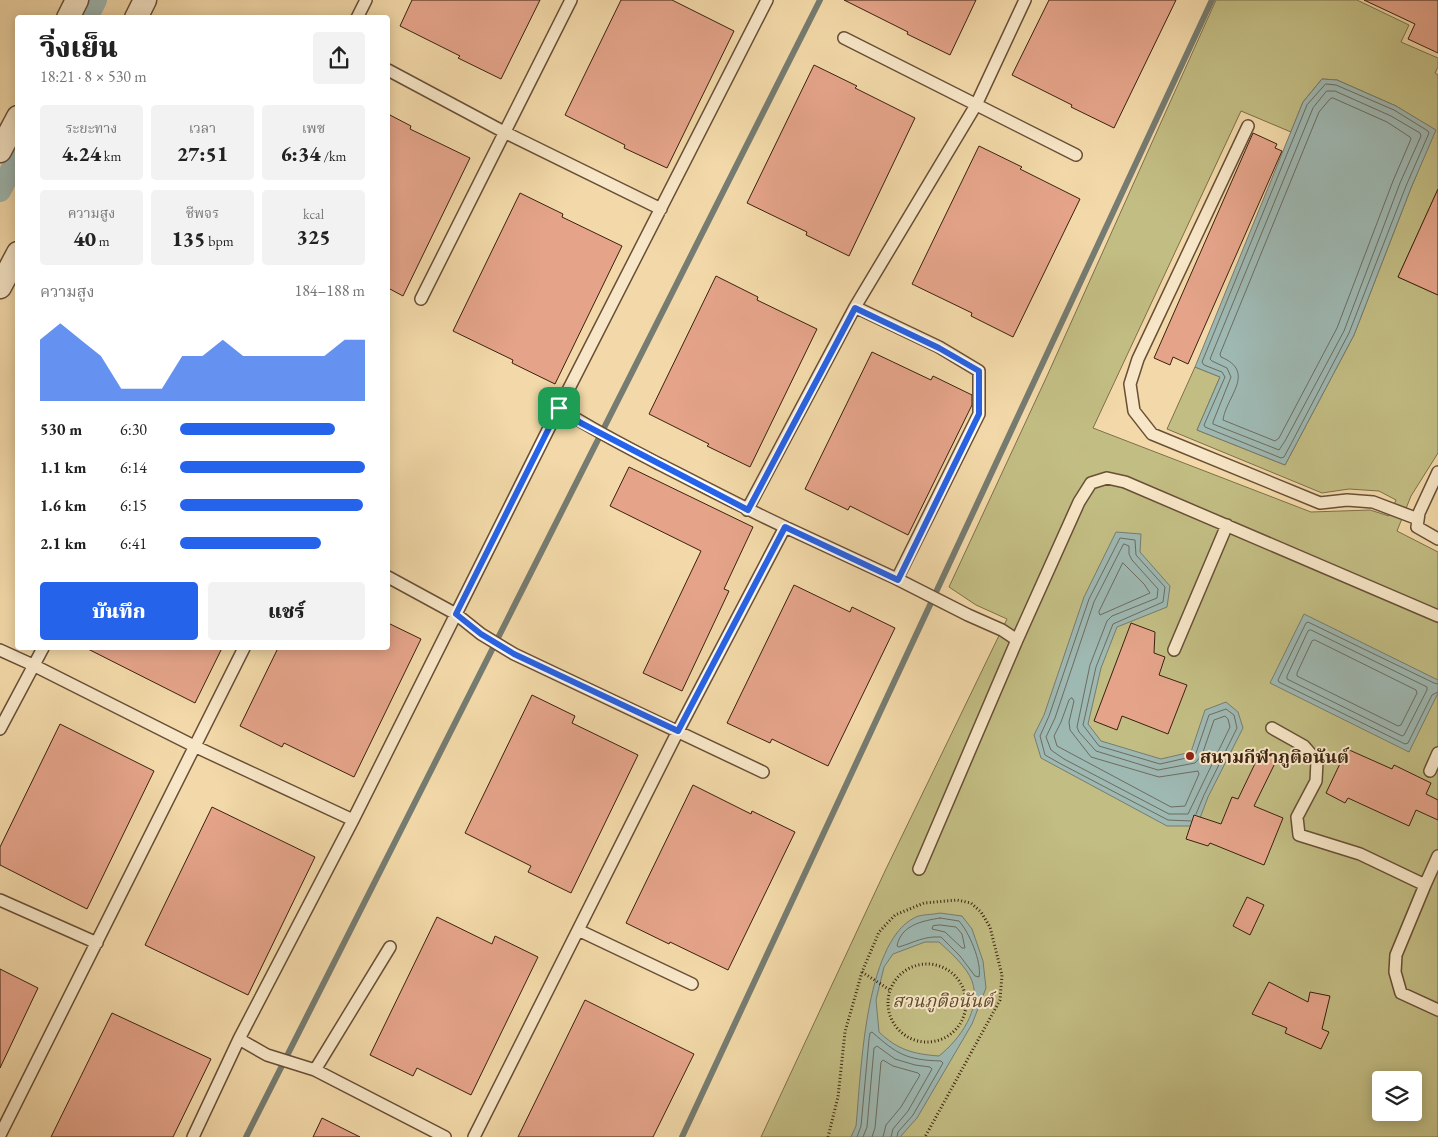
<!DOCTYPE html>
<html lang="th">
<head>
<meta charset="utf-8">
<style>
	:root { --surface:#fff; --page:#f2f2f2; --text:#222; --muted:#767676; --accent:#2563eb }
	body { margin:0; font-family:"EB Garamond","Noto Serif Thai",serif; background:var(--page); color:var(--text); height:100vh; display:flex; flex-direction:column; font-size:19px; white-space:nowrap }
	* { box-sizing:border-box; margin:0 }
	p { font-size:16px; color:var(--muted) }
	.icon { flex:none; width:28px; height:28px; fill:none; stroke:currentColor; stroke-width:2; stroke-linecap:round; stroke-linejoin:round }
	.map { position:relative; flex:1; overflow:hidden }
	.sheet { position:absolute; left:15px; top:15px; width:375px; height:635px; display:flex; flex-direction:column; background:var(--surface); border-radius:5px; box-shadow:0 2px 12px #0003 }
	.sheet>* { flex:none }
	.fabs { position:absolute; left:1372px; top:1071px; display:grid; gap:10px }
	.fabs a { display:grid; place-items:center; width:50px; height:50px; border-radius:5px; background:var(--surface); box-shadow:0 2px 12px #0003; font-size:25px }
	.pin { position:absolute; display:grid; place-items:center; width:42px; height:42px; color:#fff; margin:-21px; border-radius:10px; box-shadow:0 2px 8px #0006 }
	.round { display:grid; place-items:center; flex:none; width:52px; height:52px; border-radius:5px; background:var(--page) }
	.head { display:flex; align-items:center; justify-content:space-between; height:85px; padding:0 25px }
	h1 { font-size:28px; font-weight:800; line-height:38px }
	.metrics { display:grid; grid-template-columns:repeat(3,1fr); gap:8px; height:85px; padding:5px 25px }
	.metrics div { display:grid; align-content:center; border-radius:5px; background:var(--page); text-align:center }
	.metrics b { font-size:21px; font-weight:800 }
	.metrics small { font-size:14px; font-weight:400 }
	.metrics p { font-size:14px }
	.chart { height:140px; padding:10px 25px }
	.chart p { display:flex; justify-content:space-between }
	.chart svg { width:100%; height:90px; margin-top:5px; fill:var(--accent); opacity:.7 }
	.cta { display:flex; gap:10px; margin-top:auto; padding:10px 25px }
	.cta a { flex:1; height:58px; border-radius:5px; background:var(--accent); color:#fff; font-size:20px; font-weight:800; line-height:58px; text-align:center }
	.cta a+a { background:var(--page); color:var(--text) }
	ul { padding:0 25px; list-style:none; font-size:16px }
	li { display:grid; grid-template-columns:80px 60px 1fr; align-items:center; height:38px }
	li i { height:12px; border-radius:6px; background:var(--accent) }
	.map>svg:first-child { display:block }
	.green { fill:#c2bd83; stroke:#7e6f49; fill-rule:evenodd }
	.water { fill:#9eb8b2; stroke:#767c71; fill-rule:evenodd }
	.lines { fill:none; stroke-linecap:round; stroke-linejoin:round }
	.shore { stroke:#6c6c60; stroke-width:1 }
	.stream { stroke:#767c71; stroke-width:6 }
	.canal { stroke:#9eb8b2; stroke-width:22 }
	.building { fill:#e5a48a; stroke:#3a210f }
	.lane-casing { stroke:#684f36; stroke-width:14 }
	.street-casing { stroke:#684f36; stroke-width:25 }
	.path { stroke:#3a210f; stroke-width:3; stroke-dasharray:1 2.5; stroke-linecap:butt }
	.lane { stroke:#f7e6c7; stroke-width:11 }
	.street { stroke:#f7e6c7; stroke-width:22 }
	.route-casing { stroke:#fff; stroke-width:10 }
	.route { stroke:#2563eb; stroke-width:6 }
	.poi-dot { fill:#8f2418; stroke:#f7e6c7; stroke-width:2 }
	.labels { text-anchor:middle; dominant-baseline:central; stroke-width:4; stroke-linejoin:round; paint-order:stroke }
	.poi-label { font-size:18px; font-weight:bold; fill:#3a210f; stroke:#f7e6c7; text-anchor:start }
	.park-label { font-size:18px; font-style:italic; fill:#5c482c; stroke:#f7e6c7 }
</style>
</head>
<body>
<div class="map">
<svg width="1438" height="1137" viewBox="0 0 1438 1137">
	<rect width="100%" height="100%" fill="#f3d9a9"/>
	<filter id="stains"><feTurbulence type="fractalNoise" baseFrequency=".004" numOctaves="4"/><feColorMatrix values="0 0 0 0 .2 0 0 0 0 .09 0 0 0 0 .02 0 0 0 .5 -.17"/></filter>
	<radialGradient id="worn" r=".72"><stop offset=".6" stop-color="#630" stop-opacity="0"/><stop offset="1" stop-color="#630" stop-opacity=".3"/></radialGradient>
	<path class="green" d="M1216 0H1357L1409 25 1401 42 1438 58V67L1435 73 1438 75V189L1398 277 1438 295V453L1411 496 1397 531 1438 552V1137H761L885 871 1007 619 976 605 949 587 1047 376ZM1322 79 1337 80 1396 106 1435 130 1411 188 1354 335 1285 465 1197 430 1220 377 1195 367 1167 429 1322 493 1349 489 1379 491 1396 500 1389 516 1370 510 1311 512 1093 428 1241 111 1291 132 1303 102ZM1381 1080H1414V1112H1381Z"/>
	<path class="water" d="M1322 79 1337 80 1396 106 1436 130 1411 188 1354 335 1285 465 1197 430 1220 377 1195 367 1303 102Z
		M1116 532 1141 534 1140 552 1170 586 1167 607 1117 627 1101 668 1088 724 1101 741 1161 759 1191 752 1205 710 1226 702 1238 712 1243 728 1208 797 1197 826H1167L1041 758 1034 735 1044 715 1084 597Z
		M1304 614 1438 680V693L1409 752 1270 683Z
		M940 913 962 916 972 929 983 961 986 988 972 1024 917 1118 900 1137H851L856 1126C861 1076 864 944 914 918 920 914 932 915 940 913ZM925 942H939C950 952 967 967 972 981 982 1009 960 1039 939 1056 913 1054 898 1050 879 1032L876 1000 884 967 893 954Z"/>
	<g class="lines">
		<path class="shore" d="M1326 84 1336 85 1394 110 1428 131 1429 133 1406 186 1349 333 1291 444 1284 457 1281 458 1205 427 1204 425 1225 377 1222 372 1204 365 1202 362 1307 105Z
			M1327 91H1335L1391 116 1420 133 1421 136 1400 183 1344 331 1285 441 1279 450 1213 424V422L1231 377 1227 368 1212 361 1210 359 1313 108Z
			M1333 98 1387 122 1410 137 1411 139 1393 181 1337 328 1279 438 1275 441 1223 420C1226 397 1257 372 1221 357L1220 354 1319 112 1330 99Z
			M1124 544 1129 546V554L1132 560 1158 589 1157 598 1112 616 1107 621 1090 665 1077 727 1079 732 1096 751 1158 770 1195 763 1202 755 1214 720 1225 716 1228 719 1230 727 1188 814H1169L1064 759 1051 750 1046 737 1055 718 1094 602Z
			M1123 563 1144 584 1150 593 1100 615 1099 612Z
			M1311 630 1427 687V690L1404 735 1402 736 1287 679V676L1308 631Z
			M1315 640 1416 690 1417 693 1401 725 1398 726 1297 676V673L1312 641Z
			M1438 684 1434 683 1308 622 1306 623 1278 680 1279 682 1405 744 1408 743 1432 695 1438 692
			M1072 698 1074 701 1069 722 1070 730 1091 757 1159 777 1198 771 1199 774 1185 806 1171 807 1057 746 1054 736 1061 722 1069 700Z
			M1191 821 1168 820 1061 764 1045 755 1040 736 1049 716 1089 599 1120 538 1135 540 1136 555 1165 587 1163 602 1113 624 1096 667 1083 725 1099 746 1160 764 1195 756 1209 715 1226 709 1234 715 1237 728 1204 795 1196 814
			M940 918 959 921C969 932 982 962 979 977L975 976 960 956 941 937C924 936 915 942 899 947L897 946C901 925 922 921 940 918Z
			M940 925 956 927 962 934 965 948H962L945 932 932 929 933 926Z
			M857 1137 861 1126 869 1039 870 1033 872 1032C897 1054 906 1060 941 1061L943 1063 913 1115 898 1132 897 1137
			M863 1137 867 1127 874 1048 877 1046 895 1059 915 1065 930 1067 932 1069 908 1111 893 1129 891 1137
			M872 1137 875 1128 881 1062 883 1060 893 1066 918 1073 920 1075 901 1107 886 1125 883 1137"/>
		<path class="stream" d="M246 1137 820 0
			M682 1137 1212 0"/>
		<path class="canal" d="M87 18 96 0
			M0 191 18 157"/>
	</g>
	<path class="building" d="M412 0H540L501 79 458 58 460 56 400 26Z
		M621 0H672L734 31 667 168 624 148 625 145 565 115Z
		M844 0H976L950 55 907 34 908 32Z
		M1049 0H1176L1114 128 1071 107 1072 105 1012 75Z
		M1364 0H1438V53L1408 39 1415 24Z
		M814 65 857 86 855 88 915 118 849 256 806 235 807 232 747 203Z
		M388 114 411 126 410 129 470 158 403 296 388 288Z
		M1253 133 1277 144 1275 148 1282 151 1188 364 1173 357 1170 365 1154 358Z
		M979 146 1022 167 1020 169 1080 199 1013 337 971 316 972 313 912 284Z
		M1438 189V295L1398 277Z
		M520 193 563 214 562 217 622 246 555 384 512 363 513 360 453 331Z
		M716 276 758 297 757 300 817 329 750 467 707 446 709 444 649 414Z
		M872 352 931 380 933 376 972 395V405L908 535 850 506 848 510 805 489Z
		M629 467 753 527 724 589 729 591 682 691 643 673 701 551 610 506Z
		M794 585 850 612 852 607 895 628 828 766 772 739 770 743 727 723Z
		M388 623 421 639 354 777 284 743 282 747 240 726 278 648H388Z
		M1131 623 1155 632 1154 653 1165 657 1159 675 1187 685 1168 734 1122 716 1117 730 1094 721Z
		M86 648H222L195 703Z
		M532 695 575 716 572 723 638 755 571 893 528 872 531 866 465 833Z
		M60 724 154 771 87 909 0 865V847Z
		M1262 749 1278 757 1254 806 1283 818 1264 865 1210 843 1208 846 1186 839 1194 815 1221 824 1232 797 1238 799Z
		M1347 749 1392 769 1394 765 1431 783 1426 794 1438 800V820L1416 810 1409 826 1348 798 1345 803 1326 793Z
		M693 785 751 814 752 811 795 832 728 970 670 942 669 944 626 923Z
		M212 807 315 857 248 995 145 945Z
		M1247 897 1264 905 1250 935 1233 926Z
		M437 917 492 944 495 936 538 957 471 1095 417 1068 413 1076 370 1055Z
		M0 969 38 988 0 1068Z
		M1269 982 1308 1002 1310 992 1330 996 1322 1029 1329 1032 1321 1049 1285 1033 1287 1028 1252 1014Z
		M585 1000 694 1054 653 1137H518Z
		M112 1013 211 1059 173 1137H51Z
		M322 1118 360 1137H313Z"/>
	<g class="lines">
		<g class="lane-casing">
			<path id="lane" d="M357 18 366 0
				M844 38 1076 155
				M388 70 504 132 661 209
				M1248 126 1138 359 1130 384 1134 411 1152 434 1320 503 1347 500 1373 502 1418 519
				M421 299 571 0
				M1438 472 1419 513 1417 527 1438 539
				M747 510 855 307 976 105 1025 0
				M785 527 897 579 979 414V371L939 347 855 307
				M388 577 456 614 481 634 514 654 763 772
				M897 579 968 615 1002 630 1017 640
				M0 650 33 665 194 746 353 820
				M1174 650 1227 525
				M1272 728 1304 746 1317 761 1316 781 1297 817 1299 835 1360 854 1425 885
				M0 729 43 648
				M1430 771 1438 753
				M1438 856 1425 885 1396 955 1395 972 1401 993 1438 1010
				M919 869 1017 640 1079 502 1091 483 1107 478 1125 482 1438 616
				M0 900 97 943
				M578 930 692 984
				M239 1039 267 1055 315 1070 445 1137
				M315 1070 390 947
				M0 1135 244 648
				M193 1137 239 1039 353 820 559 408 767 0
				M474 1137 678 731 785 527C742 507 701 485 659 464 625 446 591 429 559 408"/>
		</g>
		<g class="street-casing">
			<path id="street" d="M68 18 77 0
				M136 18 145 0
				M0 151 18 117
				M0 287 18 253"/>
		</g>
		<path class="path" d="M888 1003a39 39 0 1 1 78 0a39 39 0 1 1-78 0Z
			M862 972 890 990
			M828 1137 838 1097 845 1032 862 972 879 932 895 915 924 903 957 900 971 903 981 912 990 927 1002 975 1000 1000 925 1137"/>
		<use href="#lane" class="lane"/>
		<use href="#street" class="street"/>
	</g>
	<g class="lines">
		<g class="route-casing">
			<path id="route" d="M855 308 939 348 979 371V414L898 580 785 527 678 731 514 654 481 634 456 614 559 408 581 423 748 510Z"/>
		</g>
		<use href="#route" class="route"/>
	</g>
	<circle class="poi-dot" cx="1190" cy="756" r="5"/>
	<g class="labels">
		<g class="poi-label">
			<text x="1200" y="756">สนามกีฬาภูติอนันต์</text>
		</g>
		<g class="park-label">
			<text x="943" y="1000">สวนภูติอนันต์</text>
		</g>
	</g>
	<rect width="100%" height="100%" filter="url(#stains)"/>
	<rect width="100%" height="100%" fill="url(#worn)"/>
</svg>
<div class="fabs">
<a><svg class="icon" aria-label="layers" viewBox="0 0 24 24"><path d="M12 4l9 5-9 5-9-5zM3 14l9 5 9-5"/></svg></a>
</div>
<div class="pin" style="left:559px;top:408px;background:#1e9e55"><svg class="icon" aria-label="arrive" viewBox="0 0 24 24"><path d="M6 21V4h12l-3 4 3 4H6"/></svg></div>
<section class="sheet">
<div class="head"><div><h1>วิ่งเย็น</h1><p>18:21 · 8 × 530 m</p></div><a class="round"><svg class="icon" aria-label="share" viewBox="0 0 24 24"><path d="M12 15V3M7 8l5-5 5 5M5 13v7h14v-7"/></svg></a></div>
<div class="metrics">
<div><p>ระยะทาง</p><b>4.24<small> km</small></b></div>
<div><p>เวลา</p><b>27:51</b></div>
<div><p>เพซ</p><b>6:34<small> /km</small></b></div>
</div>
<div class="metrics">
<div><p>ความสูง</p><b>40<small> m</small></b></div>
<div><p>ชีพจร</p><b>135<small> bpm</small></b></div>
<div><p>kcal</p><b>325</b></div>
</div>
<div class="chart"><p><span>ความสูง</span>184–188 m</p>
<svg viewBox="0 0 160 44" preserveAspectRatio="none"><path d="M0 44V14L10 6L20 14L30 22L40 38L50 38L60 38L70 22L80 22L90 14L100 22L110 22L120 22L130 22L140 22L150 14L160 14V44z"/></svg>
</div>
<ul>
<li><b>530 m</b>6:30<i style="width:84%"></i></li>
<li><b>1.1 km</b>6:14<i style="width:100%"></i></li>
<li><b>1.6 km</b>6:15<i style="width:99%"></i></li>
<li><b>2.1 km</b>6:41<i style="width:76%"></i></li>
</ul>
<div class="cta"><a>บันทึก</a><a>แชร์</a></div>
</section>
</div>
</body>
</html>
